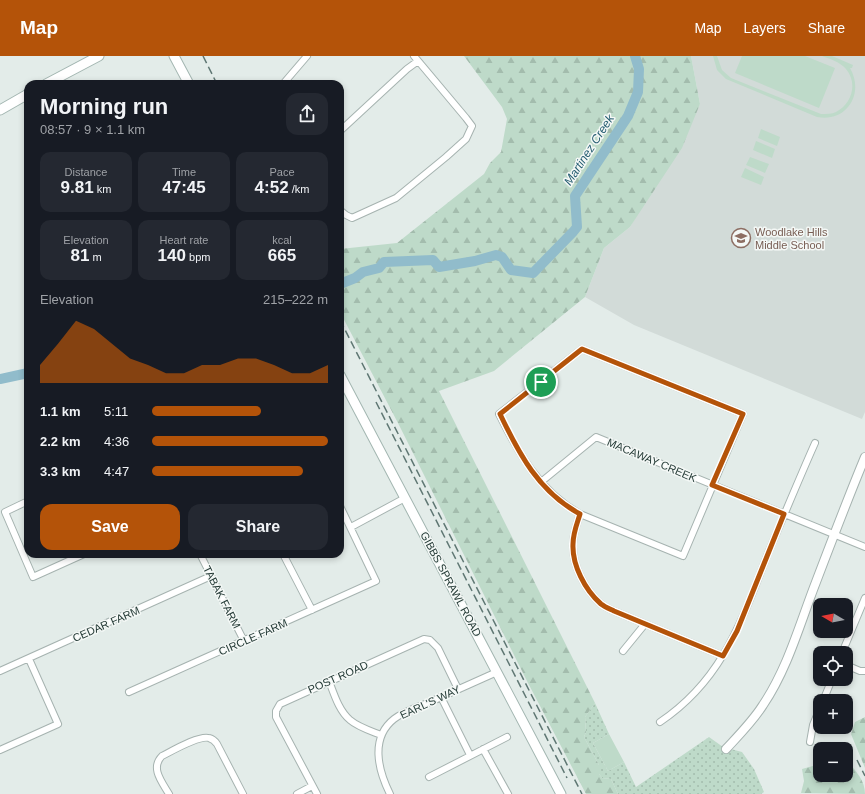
<!DOCTYPE html>
<html lang="en">
<head>
<meta charset="utf-8">
<style>
	:root { --surface:#171b24; --page:#242831; --text:#f1f3f6; --muted:#9ea1a6; --accent:#b45309 }
	body { margin:0; font-family:Helvetica,sans-serif; background:var(--page); color:var(--text); height:100vh; display:flex; flex-direction:column; font-size:15px; white-space:nowrap }
	* { box-sizing:border-box; margin:0 }
	p { font-size:13px; color:var(--muted) }
	.icon { flex:none; width:22px; height:22px; fill:none; stroke:currentColor; stroke-width:2; stroke-linecap:round; stroke-linejoin:round }
	.map { position:relative; flex:1; overflow:hidden }
	.details { position:absolute; left:24px; top:24px; width:320px; height:478px; display:flex; flex-direction:column; background:var(--surface); border-radius:12px; box-shadow:0 2px 6px #0003 }
	.details>* { flex:none }
	.needle { width:26px; rotate:280deg }
	.tools { position:absolute; left:813px; top:542px; display:grid; gap:8px }
	.tools a { display:grid; place-items:center; width:40px; height:40px; border-radius:8px; background:var(--surface); box-shadow:0 2px 6px #0003; font-size:20px }
	.pin { position:absolute; display:grid; place-items:center; width:34px; height:34px; color:#fff; margin:-17px; border:2px solid #fff; border-radius:50%; box-shadow:0 1px 4px #0007 }
	.round { display:grid; place-items:center; flex:none; width:42px; height:42px; border-radius:12px; background:var(--page) }
	.head { display:flex; align-items:center; justify-content:space-between; height:68px; padding:0 16px }
	h1 { font-size:22px; font-weight:600; line-height:30px }
	.stats { display:grid; grid-template-columns:repeat(3,1fr); gap:6px; height:68px; padding:4px 16px }
	.stats div { display:grid; align-content:center; border-radius:10px; background:var(--page); text-align:center }
	.stats b { font-size:17px; font-weight:600 }
	.stats small { font-size:11px; font-weight:400 }
	.stats p { font-size:11px }
	.chart { height:112px; padding:8px 16px }
	.chart p { display:flex; justify-content:space-between }
	.chart svg { width:100%; height:72px; margin-top:4px; fill:var(--accent); opacity:.7 }
	.primary-button { display:flex; gap:8px; margin-top:auto; padding:8px 16px }
	.primary-button a { flex:1; height:46px; border-radius:12px; background:var(--accent); color:#fff; font-size:16px; font-weight:600; line-height:46px; text-align:center }
	.primary-button a+a { background:var(--page); color:var(--text) }
	ul { padding:0 16px; list-style:none; font-size:13px }
	li { display:grid; grid-template-columns:64px 48px 1fr; align-items:center; height:30px }
	li i { height:10px; border-radius:5px; background:var(--accent) }
	header { display:flex; align-items:center; gap:24px; box-sizing:border-box; height:56px; padding:0 20px; background:var(--accent); color:#fff }
	header strong { font-size:19px }
	nav { display:flex; gap:22px; margin-inline-start:auto; font-size:14px }
	.map>svg:first-child { display:block }
	.built { fill:#d2dbd8 }
	.grass { fill:url(#grass-dots) }
	.forest { fill:url(#forest-firs) }
	.green { fill:#bedac9 }
	.lines { fill:none; stroke-linecap:round; stroke-linejoin:round }
	.river { stroke:#91bccb; stroke-width:10 }
	.minor-casing { stroke:#a6b3b0; stroke-width:8 }
	.tertiary-casing { stroke:#a6b3b0; stroke-width:10 }
	.secondary-casing { stroke:#a3b6b1; stroke-width:11 }
	.minor { stroke:#fff; stroke-width:6 }
	.tertiary { stroke:#fff; stroke-width:8 }
	.secondary { stroke:#fff; stroke-width:9 }
	.rail { stroke:#5f7773; stroke-width:1.5; stroke-dasharray:8 4; stroke-linecap:butt }
	.route-casing { stroke:#fff; stroke-width:8 }
	.route { stroke:#b45309; stroke-width:5 }
	.labels { text-anchor:middle; dominant-baseline:central; stroke-width:3; stroke-linejoin:round; paint-order:stroke }
	.education-label { font-size:11px; fill:#785e54; stroke:#f4f8f6; text-anchor:start }
	.street-label { font-size:11px; fill:#253b37; stroke:#f4f8f6 }
	.water-label { font-size:12px; font-style:italic; fill:#255d71; stroke:#f4f8f6 }
</style>
</head>
<body>
<header>
<strong>Map</strong>
<nav><a>Map</a><a>Layers</a><a>Share</a></nav>
</header>
<div class="map">
<svg width="865" height="738" viewBox="0 0 865 738">
	<defs>
		<pattern id="grass-dots" width="8" height="8" patternUnits="userSpaceOnUse"><rect width="8" height="8" fill="#bedac9"/><path d="M2 2h.1M6 6h.1" fill="none" stroke="#a3bcad" stroke-width="1.8" stroke-linecap="round"/></pattern>
		<pattern id="forest-firs" width="22" height="20" patternUnits="userSpaceOnUse"><rect width="22" height="20" fill="#bedac9"/><path d="M5 1l3.5 6h-7zM16 11l3.5 6h-7z" fill="#a3bcad"/></pattern>
	</defs>
	<rect width="100%" height="100%" fill="#e3ece9"/>
	<path class="built" d="M691 0H865V356L862 363 634 269 585 241 604 192 630 171 700 48Z"/>
	<path class="grass" d="M595 647 609 678 593 687 608 715 624 706 636 731 709 681 723 691 742 696 754 713 764 736 761 738H618L611 723 602 722 599 718V709L584 681 586 676 585 661Z"/>
	<path class="forest" d="M464 0H691L700 48 682 92 630 171 604 192 585 241 494 315 439 335 595 647 585 661 586 676 584 681 599 709V718L602 722 611 723 618 738H586L528 627 399 369 340 256V193L397 187 484 118 490 107 501 96 507 63 502 51Z
		M865 661V712L851 678 855 666Z
		M846 705H848C856 716 865 724 865 738L801 737 804 725 802 713 820 708V719H846Z"/>
	<path class="green" d="M713 0H717L722 14 731 22 821 58C826 58 832 58 836 56 852 48 858 27 846 13 840 6 830 3 822 0H832L853 9 852 12H850C865 38 846 67 817 61L726 23 717 14Z
		M742 0H805L835 12 819 52 735 17Z
		M761 73 780 81 777 90 758 82Z
		M756 85 775 93 772 102 753 94Z
		M750 101 769 108 765 117 746 109Z
		M745 112 764 121 761 129 741 121Z
		M609 678 624 706 608 715 593 687Z"/>
	<g class="lines">
		<path class="river" d="M340 228 355 222 363 216 379 212 384 206 433 204 439 211 475 205 496 199 502 201 511 214 533 217 573 176 577 171 575 140 628 60 638 36 639 13 635 0
			M0 323 28 317"/>
		<g class="minor-casing">
			<path id="minor" d="M283 28 307 0
				M340 75 407 13 418 5
				M340 154 346 159 352 162 396 142 446 101 466 83 472 70 466 62 414 0
				M582 293 743 358 683 500 580 458C540 436 519 398 499 358Z
				M541 426 596 381 865 491
				M28 445 5 456 33 521 84 498
				M580 458C577 468 573 477 573 488 572 509 585 534 601 548 605 551 610 553 614 555L723 600
				M351 471 405 442
				M200 498 244 585
				M283 498 312 554
				M623 595 645 568
				M842 597 865 542
				M846 609 860 615H865
				M0 615 211 520
				M329 625C334 638 339 655 350 664 358 671 371 675 381 679
				M129 636 376 525 340 450
				M441 641 470 699
				M823 645 832 623
				M660 666C724 623 742 563 769 495 784 459 799 423 815 387
				M810 686 813 669 820 652
				M483 693 508 738
				M0 694 58 668 29 603
				M429 721 507 681
				M169 738C162 726 150 712 162 700 172 695 199 679 209 682 213 683 215 685 217 688L243 738
				M297 738 312 730
				M317 738 276 661V655L280 648 424 583 430 584 438 592 458 633
				M390 738C378 714 370 682 394 663 404 655 418 651 430 646 452 636 475 626 497 616"/>
		</g>
		<g class="tertiary-casing">
			<path id="tertiary" d="M726 693C739 679 753 665 763 649 788 612 800 567 816 526 832 484 848 442 865 401"/>
		</g>
		<g class="secondary-casing">
			<path id="secondary" d="M174 0 189 28
				M46 28 99 0
				M0 54 28 38
				M340 319 561 738"/>
		</g>
		<use href="#minor" class="minor"/>
		<use href="#tertiary" class="tertiary"/>
		<use href="#secondary" class="secondary"/>
		<path class="rail" d="M203 0 217 28
			M340 264 582 738
			M376 346 567 722
			M857 704 865 720"/>
	</g>
	<g class="lines">
		<g class="route-casing">
			<path id="route" d="M582 293 743 358 712 429 784 458 737 575 723 600 614 555C610 553 605 551 601 548 585 534 572 509 573 488 573 477 577 468 580 458 539 436 519 398 500 358Z"/>
		</g>
		<use href="#route" class="route"/>
	</g>
	<defs>
		<g id="school-ring" transform="scale(1)"><circle r="9.5" fill="#f4f8f6" stroke="#8d6e63" stroke-width="1.5"/><path d="M0-5L7-2L0 1L-7-2ZM-4 1L0 2.5L4 1V4Q0 6-4 4Z" fill="#8d6e63"/></g>
	</defs>
	<g fill-rule="evenodd">
		<use href="#school-ring" x="741" y="182"/>
	</g>
	<g class="labels">
		<g class="education-label">
			<text x="755" y="176">Woodlake Hills<tspan x="755" dy="13">Middle School</tspan></text>
		</g>
		<g class="street-label">
			<text transform="translate(652 404) rotate(23)">MACAWAY CREEK</text>
			<text transform="translate(451 528) rotate(62)">GIBBS SPRAWL ROAD</text>
			<text transform="translate(222 541) rotate(63)">TABAK FARM</text>
			<text transform="translate(106 568) rotate(-24)">CEDAR FARM</text>
			<text transform="translate(253 581) rotate(-24)">CIRCLE FARM</text>
			<text transform="translate(338 621) rotate(-24)">POST ROAD</text>
			<text transform="translate(430 646) rotate(-25)">EARL'S WAY</text>
		</g>
		<g class="water-label">
			<text transform="translate(589 94) rotate(-57)">Martinez Creek</text>
		</g>
	</g>
</svg>
<div class="tools">
<a><svg class="needle" viewBox="-14 -14 28 28"><path d="M0-13l5 13h-10z" fill="#e53935"/><path d="M0 13l5-13h-10z" fill="#9ea1a6"/></svg></a>
<a><svg class="icon" aria-label="locate" viewBox="0 0 24 24"><circle cx="12" cy="12" r="6"/><path d="M12 2v4M12 18v4M2 12h4M18 12h4"/></svg></a>
<a>+</a>
<a>−</a>
</div>
<div class="pin" style="left:541px;top:326px;background:#1e9e55"><svg class="icon" aria-label="arrive" viewBox="0 0 24 24"><path d="M6 21V4h12l-3 4 3 4H6"/></svg></div>
<section class="details">
<div class="head"><div><h1>Morning run</h1><p>08:57 · 9 × 1.1 km</p></div><a class="round"><svg class="icon" aria-label="share" viewBox="0 0 24 24"><path d="M12 15V3M7 8l5-5 5 5M5 13v7h14v-7"/></svg></a></div>
<div class="stats">
<div><p>Distance</p><b>9.81<small> km</small></b></div>
<div><p>Time</p><b>47:45</b></div>
<div><p>Pace</p><b>4:52<small> /km</small></b></div>
</div>
<div class="stats">
<div><p>Elevation</p><b>81<small> m</small></b></div>
<div><p>Heart rate</p><b>140<small> bpm</small></b></div>
<div><p>kcal</p><b>665</b></div>
</div>
<div class="chart"><p><span>Elevation</span>215–222 m</p>
<svg viewBox="0 0 160 44" preserveAspectRatio="none"><path d="M0 44V33L10 20L20 6L30 11L40 20L50 29L60 33L70 38L80 38L90 33L100 33L110 29L120 29L130 33L140 38L150 38L160 33V44z"/></svg>
</div>
<ul>
<li><b>1.1 km</b>5:11<i style="width:62%"></i></li>
<li><b>2.2 km</b>4:36<i style="width:100%"></i></li>
<li><b>3.3 km</b>4:47<i style="width:86%"></i></li>
</ul>
<div class="primary-button"><a>Save</a><a>Share</a></div>
</section>
</div>
</body>
</html>
